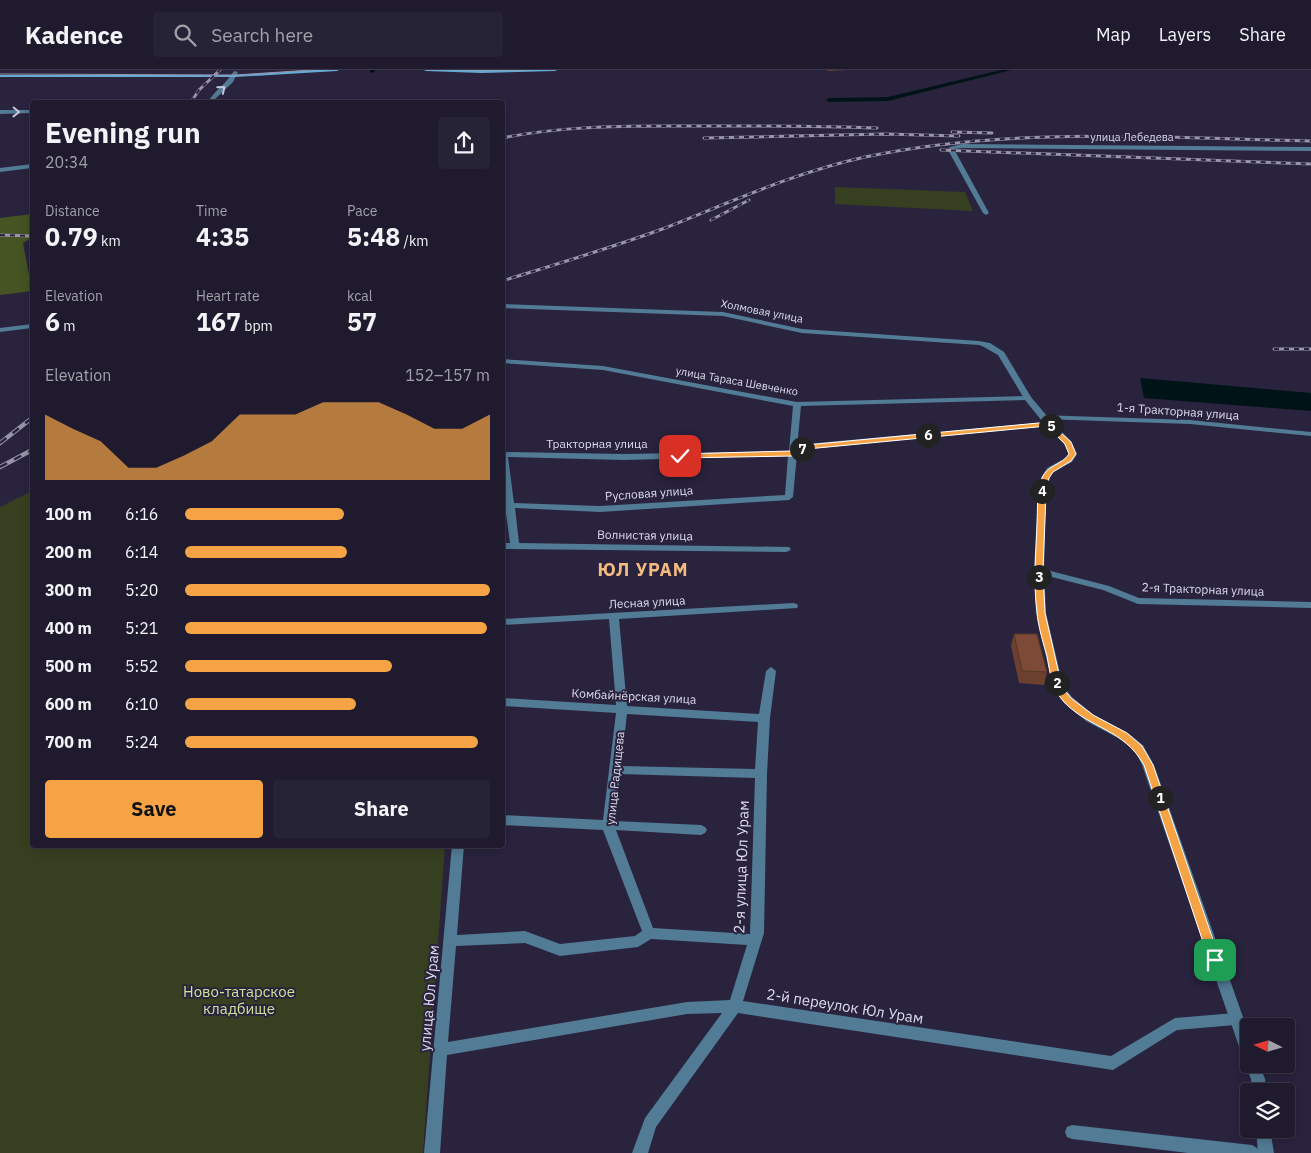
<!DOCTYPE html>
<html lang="en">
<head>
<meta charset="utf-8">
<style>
	:root { --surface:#1f1a2e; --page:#272336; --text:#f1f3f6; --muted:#a1a1aa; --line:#3c384a; --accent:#f5a345 }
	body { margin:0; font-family:"IBM Plex Sans",sans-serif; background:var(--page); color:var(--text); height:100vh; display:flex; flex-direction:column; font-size:19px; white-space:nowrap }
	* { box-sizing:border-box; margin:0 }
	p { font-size:16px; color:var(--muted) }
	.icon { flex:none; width:28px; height:28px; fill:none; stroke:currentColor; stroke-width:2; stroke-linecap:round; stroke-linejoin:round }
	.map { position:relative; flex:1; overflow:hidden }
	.details { position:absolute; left:30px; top:30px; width:475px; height:748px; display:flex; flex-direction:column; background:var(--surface); border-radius:5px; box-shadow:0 2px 12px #0003,0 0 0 1px var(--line) }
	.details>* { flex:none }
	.needle { width:32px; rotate:275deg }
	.fabs { position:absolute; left:1240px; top:948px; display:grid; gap:10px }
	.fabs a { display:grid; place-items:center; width:55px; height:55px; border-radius:5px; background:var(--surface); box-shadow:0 2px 12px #0003,0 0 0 1px var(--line); font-size:25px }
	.pin { position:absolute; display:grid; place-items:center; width:42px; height:42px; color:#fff; margin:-21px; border-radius:10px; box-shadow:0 2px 8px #0006 }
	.km { position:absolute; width:25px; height:25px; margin:-12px; border-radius:50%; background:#222; color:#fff; font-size:14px; line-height:25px; text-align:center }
	.round { display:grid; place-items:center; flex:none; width:52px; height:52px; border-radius:5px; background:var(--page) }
	.head { display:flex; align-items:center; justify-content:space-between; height:85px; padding:0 15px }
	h1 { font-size:28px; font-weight:800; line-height:38px }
	.figures { display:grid; grid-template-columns:repeat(3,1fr); gap:8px; height:85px; padding:5px 15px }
	.figures div { display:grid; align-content:center }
	.figures b { font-size:25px; font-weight:800 }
	.figures small { font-size:14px; font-weight:400 }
	.figures p { font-size:14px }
	.chart { height:140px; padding:10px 15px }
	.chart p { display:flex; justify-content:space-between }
	.chart svg { width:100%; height:90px; margin-top:5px; fill:var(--accent); opacity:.7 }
	.action { display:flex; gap:10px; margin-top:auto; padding:10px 15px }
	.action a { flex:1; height:58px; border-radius:5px; background:var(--accent); color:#111; font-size:20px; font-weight:800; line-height:58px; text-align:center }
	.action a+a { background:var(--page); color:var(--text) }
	ul { padding:0 15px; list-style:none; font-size:16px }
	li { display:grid; grid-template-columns:80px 60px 1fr; align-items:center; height:38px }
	li i { height:12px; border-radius:6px; background:var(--accent) }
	header { display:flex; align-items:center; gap:30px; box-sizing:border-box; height:70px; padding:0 25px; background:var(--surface); border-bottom:1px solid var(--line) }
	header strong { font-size:24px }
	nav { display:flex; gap:28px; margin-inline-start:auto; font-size:18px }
	.search { width:350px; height:45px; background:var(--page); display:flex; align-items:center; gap:12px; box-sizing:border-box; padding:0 18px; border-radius:5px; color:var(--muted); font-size:19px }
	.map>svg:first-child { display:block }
	.green { fill:#364020 }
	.forest { fill:#455422 }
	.water { fill:#001418 }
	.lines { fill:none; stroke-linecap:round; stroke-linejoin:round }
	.canal { fill:#001418; fill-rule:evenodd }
	.minor { fill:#527b95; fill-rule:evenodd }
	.tertiary { fill:#527b95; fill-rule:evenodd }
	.secondary { fill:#66aad4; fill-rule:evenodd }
	.tram { stroke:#9995ab; stroke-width:1 }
	.rail-far1-casing { stroke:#9995ab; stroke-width:3 }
	.rail-casing { stroke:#9995ab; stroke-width:4.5 }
	.rail-far1 { stroke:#29233e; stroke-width:2; stroke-dasharray:5; stroke-linecap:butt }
	.rail { stroke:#29233e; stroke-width:2.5; stroke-dasharray:8; stroke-linecap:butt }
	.wall { fill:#6b402e }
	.building { fill:#7c4a36; stroke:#573426 }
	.oneway { stroke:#c2c8dc }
	.route { fill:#f5a345; stroke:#fff }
	.labels { text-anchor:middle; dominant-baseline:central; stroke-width:4; stroke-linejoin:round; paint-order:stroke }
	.far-street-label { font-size:11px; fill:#dedbee; stroke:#29233e }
	.street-label { font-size:12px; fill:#dedbee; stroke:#29233e }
	.near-street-label { font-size:15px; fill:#dedbee; stroke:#29233e }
	.near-park-label { font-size:15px; fill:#cae496; stroke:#29233e }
	.district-label { font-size:18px; font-weight:bold; letter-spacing:1px; fill:#f4bb80; stroke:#29233e }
</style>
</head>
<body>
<header>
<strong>Kadence</strong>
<div class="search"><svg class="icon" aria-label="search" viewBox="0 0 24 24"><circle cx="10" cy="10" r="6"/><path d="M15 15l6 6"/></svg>Search here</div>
<nav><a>Map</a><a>Layers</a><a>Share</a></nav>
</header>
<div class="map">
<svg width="1311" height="1083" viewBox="0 0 1311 1083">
	<rect width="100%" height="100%" fill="#29233e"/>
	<path class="green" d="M835 117 965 122 973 141 835 134Z
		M32 421V775H445L423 1083H0V437Z"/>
	<path class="forest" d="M32 144V168L23 173 32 221 0 225V148Z"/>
	<path class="water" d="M1140 308 1311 323V341L1144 328Z"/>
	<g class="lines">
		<path class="canal" d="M375 0 374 3 369 2 371 0Z
			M1001 0H1011L888 31 829 32 826 30 829 28 888 27Z"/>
		<path class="minor" d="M962 74 1311 77V81L962 78 954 79 989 143 986 145 983 143 948 80 950 77Z
			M32 94V98L0 102V98Z
			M32 254V258L0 262V258Z
			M502 289 603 296 797 332 1028 326 1032 328 1028 330 801 336 797 378 806 374 1049 352 1053 354 1049 356 808 379 797 384 793 427 789 430 600 442 515 438 519 473 789 477 791 479 789 481 786 482 502 479V473H510L502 414V382L624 384 789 381 793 336 603 300 502 293ZM788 386 785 425 600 436 514 433 508 387 624 390Z
			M1040 345 1190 350 1311 362V366L1190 354 1043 349H1040Z
			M1039 498 1109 516 1139 528 1311 532V538L1138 534 1103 520 1036 503 1034 501Z
			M793 533 797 534 798 536 797 538 619 549 627 636 759 644 766 601 771 597 776 601 770 648 767 704 764 863 743 931 1111 986 1175 948 1235 943 1240 945 1242 949 1240 953 1235 955 1177 960 1113 1000 738 943 656 1057 648 1083H632L645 1048 722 943 687 944 447 985 440 1083H424L452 775H464L457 865 525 861 560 874 635 866 642 861 603 760 502 755V745L603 750 616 643 502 636V628L616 635 609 549 502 555V549ZM627 644 758 652 755 699 621 696ZM620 704 755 708 750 864 653 858 616 760 701 765 705 763 707 760 705 757 701 755 615 751ZM651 869 747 875 730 930 687 932 448 972 456 876 525 873 560 886 638 877Z
			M1072 1055 1252 1075 1257 1078 1260 1083H1188L1072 1069 1067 1067 1065 1062 1067 1057Z"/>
		<path class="tertiary" d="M234 1 238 2 233 12 212 32H208C214 21 227 13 234 1Z
			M0 40H32V43L0 44Z
			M502 234 723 242 802 259 979 271 990 273 1004 282 1031 327 1052 352 1071 371 1077 384 1072 392 1053 402 1049 408 1046 423 1044 501 1046 543 1063 616 1072 627 1094 645 1128 663 1143 675 1154 695 1249 964V994H1259L1265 1009 1266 1021H1252L1251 1009 1245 994 1246 991 1244 990 1242 985 1142 695 1135 681 1120 669 1086 651 1064 633 1053 617 1036 543 1034 501 1038 423 1041 408 1047 398 1066 388 1069 384 1064 374 1046 356 1025 330 998 285 984 277 979 275 802 263 723 246 502 238Z
			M1256 1059H1270L1274 1083H1258Z"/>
		<path class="secondary" d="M312 0H339L337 1 235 7H0V5H235Z
			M424 0H557L555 1 481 3 426 1Z"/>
		<path class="tram" d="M464 0H526
			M0 4 235 5 312 0"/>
		<g class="rail-far1-casing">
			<path id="rail-far1" d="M191 32 199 20 220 0
				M952 62 992 63
				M502 68C557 57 612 56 668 56 738 56 807 55 877 58
				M704 68 885 64 959 66
				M941 80 1311 94
				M711 150 749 130
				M0 165 32 166
				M502 211C557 194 611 178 665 158 731 132 796 102 865 87 1011 56 1163 68 1311 71
				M1274 279H1311"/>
		</g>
		<g class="rail-casing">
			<path id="rail" d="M0 373 32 348
				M0 397 32 380"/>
		</g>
		<use href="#rail-far1" class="rail-far1"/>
		<use href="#rail" class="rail"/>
	</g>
	<path class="wall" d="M827 0H847L828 1Z
		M1014 564 1047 602 1044 615 1019 613 1011 576Z"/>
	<path class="building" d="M1014 564H1037L1047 602 1022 601Z"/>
	<defs><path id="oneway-chevron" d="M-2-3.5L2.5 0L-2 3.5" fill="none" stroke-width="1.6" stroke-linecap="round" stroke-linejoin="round" transform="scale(1.25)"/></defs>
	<g class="oneway">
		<use href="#oneway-chevron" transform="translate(222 19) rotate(-40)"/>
		<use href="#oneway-chevron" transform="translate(16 42) rotate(1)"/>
	</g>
	<path class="route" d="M1049 352 1071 372 1076 384 1071 391 1053 402 1049 408 1046 423 1043 500 1045 543 1062 617 1071 628 1093 645 1127 663 1142 676 1153 695 1220 890 1215 895 1209 890 1144 695C1124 659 1090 659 1064 632 1052 619 1050 603 1047 586 1043 572 1038 556 1037 542 1033 512 1036 483 1037 454 1038 439 1036 422 1042 408 1047 395 1062 395 1069 384L1065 374 1047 356 807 379 793 386 680 388 677 386 680 384 791 381 806 375Z"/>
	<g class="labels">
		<g class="far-street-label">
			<text x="1132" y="67">улица Лебедева</text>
			<text transform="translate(762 241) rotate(11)">Холмовая улица</text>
			<text transform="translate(737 311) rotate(10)">улица Тараса Шевченко</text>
		</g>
		<g class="street-label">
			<text transform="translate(1178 341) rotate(4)">1-я Тракторная улица</text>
			<text x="597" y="373">Тракторная улица</text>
			<text transform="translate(649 423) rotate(-4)">Русловая улица</text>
			<text transform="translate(645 465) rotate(1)">Волнистая улица</text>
			<text transform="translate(1203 519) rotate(2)">2-я Тракторная улица</text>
			<text transform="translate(647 532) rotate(-3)">Лесная улица</text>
			<text transform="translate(634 626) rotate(3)">Комбайнёрская улица</text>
			<text transform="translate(615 708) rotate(-84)">улица Радищева</text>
		</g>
		<g class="near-street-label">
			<text transform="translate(741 797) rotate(-88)">2-я улица Юл Урам</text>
			<text transform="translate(429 928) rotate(-85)">улица Юл Урам</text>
			<text transform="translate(845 936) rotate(9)">2-й переулок Юл Урам</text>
		</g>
		<g class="near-park-label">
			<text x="239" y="921">Ново-татарское<tspan x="239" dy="17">кладбище</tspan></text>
		</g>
		<g class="district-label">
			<text x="643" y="499">ЮЛ УРАМ</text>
		</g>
	</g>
</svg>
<div class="fabs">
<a><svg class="needle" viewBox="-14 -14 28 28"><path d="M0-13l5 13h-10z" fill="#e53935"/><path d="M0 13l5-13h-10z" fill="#a1a1aa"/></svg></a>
<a><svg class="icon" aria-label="layers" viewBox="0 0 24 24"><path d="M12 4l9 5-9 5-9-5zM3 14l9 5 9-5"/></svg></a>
</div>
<div class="pin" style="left:1215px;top:890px;background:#1e9e55"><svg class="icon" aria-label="arrive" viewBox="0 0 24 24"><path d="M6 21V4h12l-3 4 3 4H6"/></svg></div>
<div class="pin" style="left:680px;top:386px;background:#d93025"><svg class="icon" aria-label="check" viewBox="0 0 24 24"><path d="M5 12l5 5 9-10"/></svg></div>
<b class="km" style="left:1160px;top:728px">1</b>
<b class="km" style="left:1057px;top:613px">2</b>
<b class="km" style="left:1039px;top:507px">3</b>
<b class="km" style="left:1042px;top:421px">4</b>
<b class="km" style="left:1051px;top:356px">5</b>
<b class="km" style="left:928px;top:365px">6</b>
<b class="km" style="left:802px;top:379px">7</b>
<section class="details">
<div class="head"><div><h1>Evening run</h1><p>20:34</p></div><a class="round"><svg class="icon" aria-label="share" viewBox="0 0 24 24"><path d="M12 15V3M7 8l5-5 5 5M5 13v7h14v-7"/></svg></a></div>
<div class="figures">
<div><p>Distance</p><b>0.79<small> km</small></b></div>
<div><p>Time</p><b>4:35</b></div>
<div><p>Pace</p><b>5:48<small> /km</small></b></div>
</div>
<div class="figures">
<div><p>Elevation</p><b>6<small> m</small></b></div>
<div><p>Heart rate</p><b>167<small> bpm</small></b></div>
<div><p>kcal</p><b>57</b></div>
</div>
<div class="chart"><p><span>Elevation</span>152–157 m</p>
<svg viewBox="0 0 160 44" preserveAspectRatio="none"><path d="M0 44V12L10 19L20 25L30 38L40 38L50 32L60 25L70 12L80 12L90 12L100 6L110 6L120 6L130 12L140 19L150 19L160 12V44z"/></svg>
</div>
<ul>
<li><b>100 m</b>6:16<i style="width:52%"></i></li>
<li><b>200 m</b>6:14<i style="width:53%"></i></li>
<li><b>300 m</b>5:20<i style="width:100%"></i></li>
<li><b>400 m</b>5:21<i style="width:99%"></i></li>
<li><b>500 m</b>5:52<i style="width:68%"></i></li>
<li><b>600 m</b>6:10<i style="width:56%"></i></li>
<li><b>700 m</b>5:24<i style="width:96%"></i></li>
</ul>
<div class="action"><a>Save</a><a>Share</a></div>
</section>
</div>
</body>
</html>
